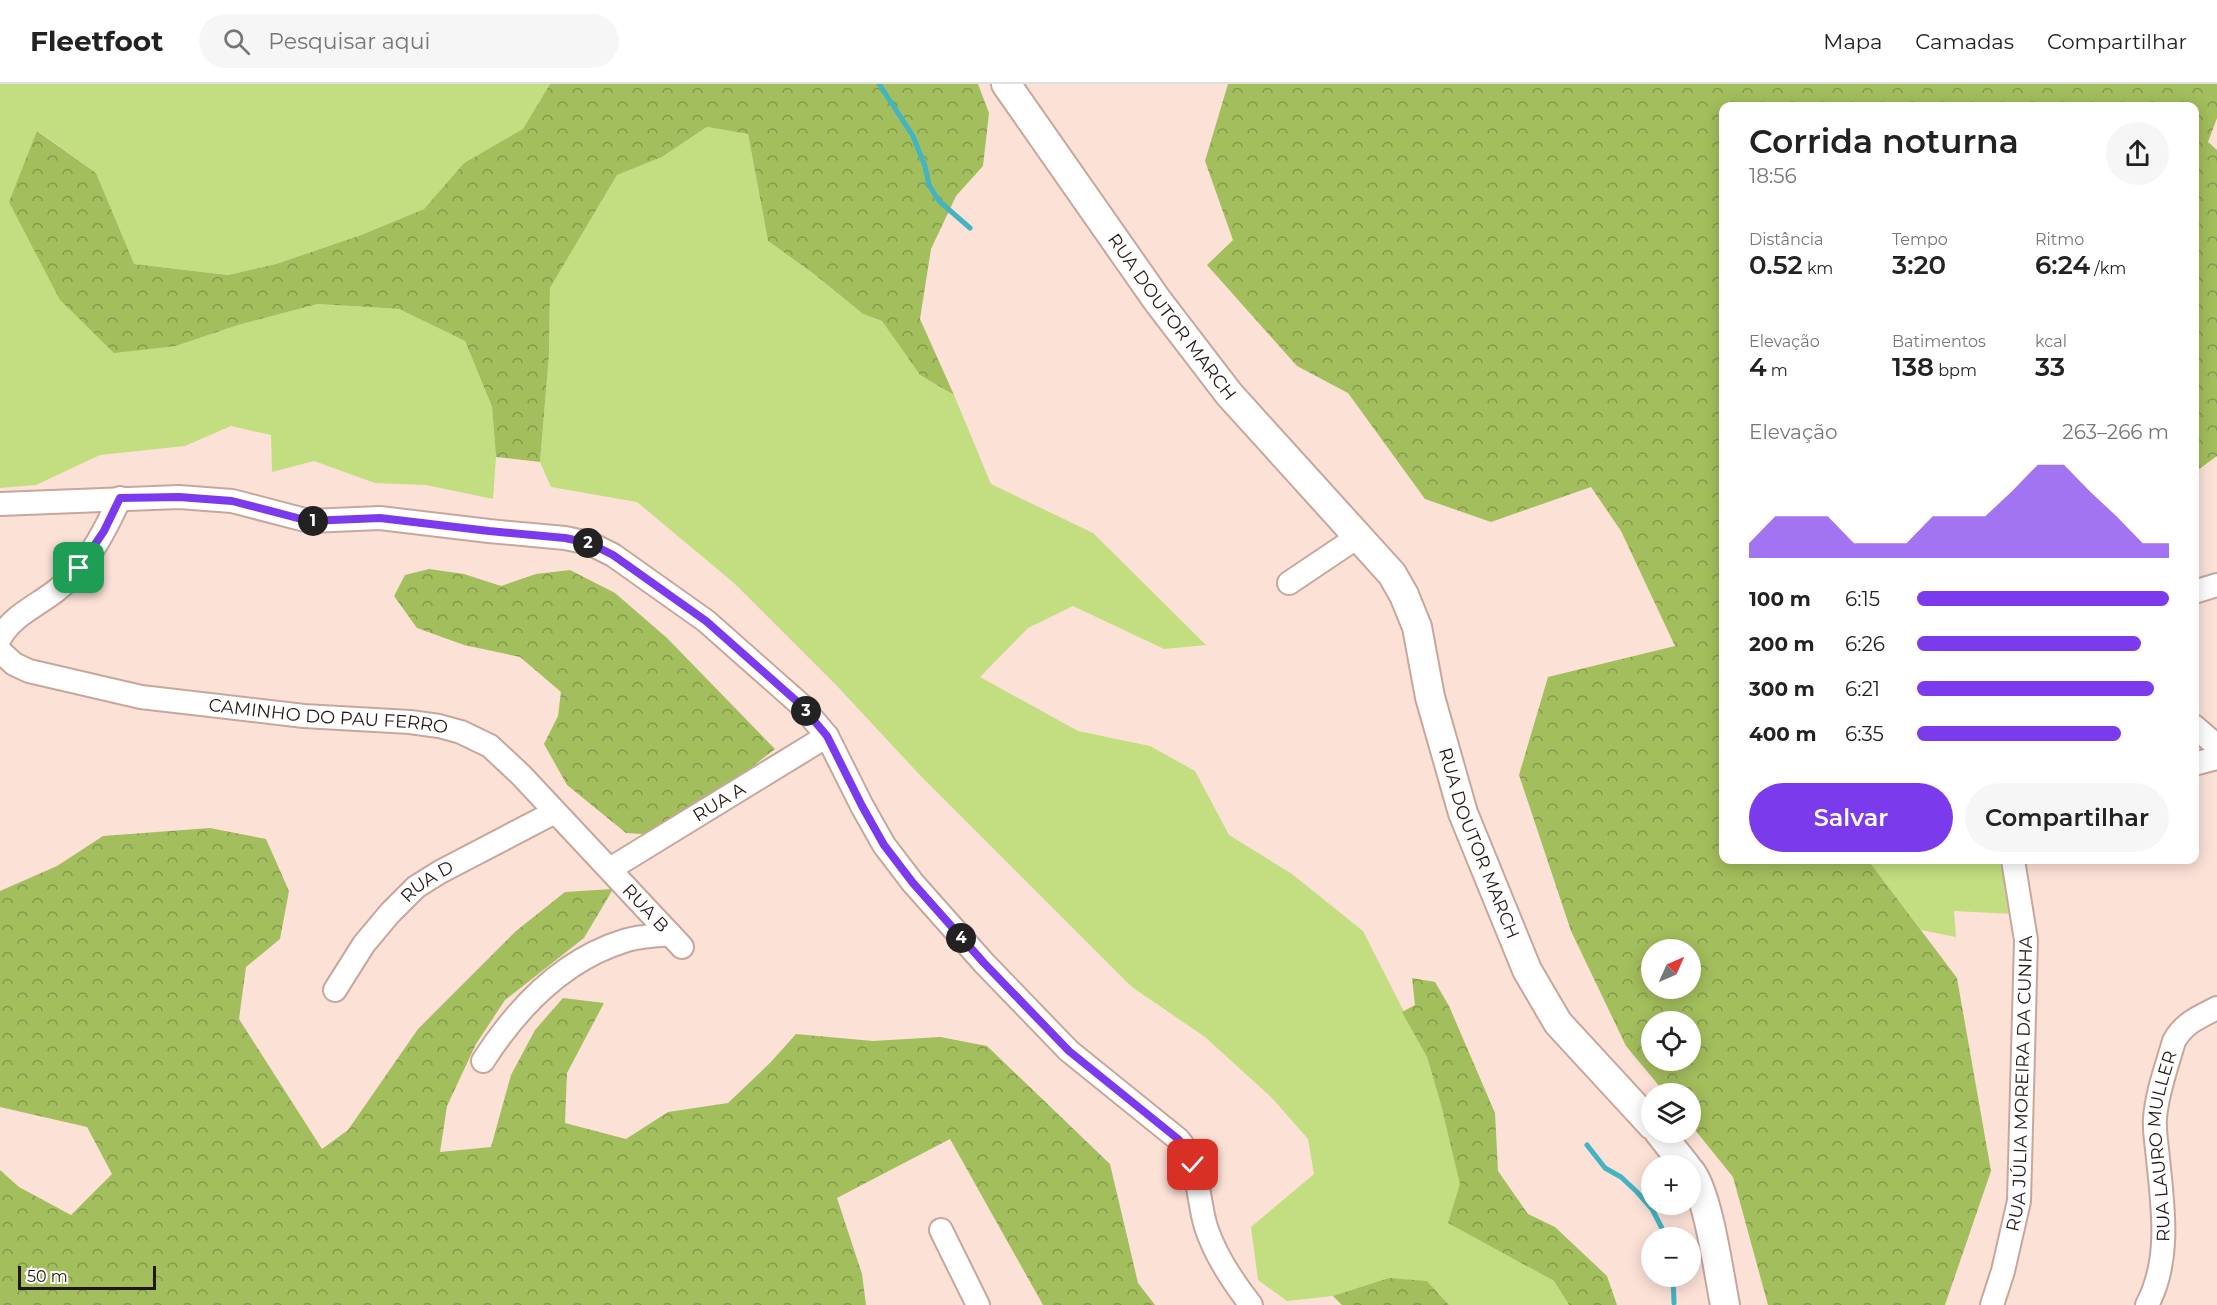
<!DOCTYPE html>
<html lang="pt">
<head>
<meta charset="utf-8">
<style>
	:root { --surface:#fff; --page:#f6f6f6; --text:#222; --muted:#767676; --line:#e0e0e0; --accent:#7c3aed }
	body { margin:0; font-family:Montserrat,sans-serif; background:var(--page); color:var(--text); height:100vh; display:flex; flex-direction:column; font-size:22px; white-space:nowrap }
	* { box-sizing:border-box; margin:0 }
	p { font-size:20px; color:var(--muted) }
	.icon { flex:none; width:33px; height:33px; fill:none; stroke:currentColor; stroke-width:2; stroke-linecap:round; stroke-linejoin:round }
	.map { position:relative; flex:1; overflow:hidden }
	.details { position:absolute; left:1719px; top:18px; width:480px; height:762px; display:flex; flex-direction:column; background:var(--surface); border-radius:12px; box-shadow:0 3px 15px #0003 }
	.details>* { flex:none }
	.needle { width:39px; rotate:45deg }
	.controls { position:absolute; left:1641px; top:855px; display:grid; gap:12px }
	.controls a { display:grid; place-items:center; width:60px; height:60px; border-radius:50%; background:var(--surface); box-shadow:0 3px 15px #0003; font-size:30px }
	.scale { position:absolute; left:18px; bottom:15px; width:138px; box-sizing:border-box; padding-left:6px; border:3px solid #231713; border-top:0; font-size:16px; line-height:21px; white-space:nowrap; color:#231713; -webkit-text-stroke:4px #fff; paint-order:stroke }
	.pin { position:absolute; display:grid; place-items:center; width:51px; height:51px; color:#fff; margin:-26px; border-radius:12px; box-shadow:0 3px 9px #0006 }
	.km { position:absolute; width:30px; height:30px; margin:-15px; border-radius:50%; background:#222; color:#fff; font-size:16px; line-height:30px; text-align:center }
	.round { display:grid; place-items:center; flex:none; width:63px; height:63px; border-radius:32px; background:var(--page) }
	.summary { display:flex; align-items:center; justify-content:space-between; height:102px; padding:0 30px }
	h1 { font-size:33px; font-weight:600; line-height:45px }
	.metrics { display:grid; grid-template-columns:repeat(3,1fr); gap:9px; height:102px; padding:6px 30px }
	.metrics div { display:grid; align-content:center }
	.metrics b { font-size:26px; font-weight:600 }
	.metrics small { font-size:16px; font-weight:400 }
	.metrics p { font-size:16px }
	.chart { height:168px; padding:12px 30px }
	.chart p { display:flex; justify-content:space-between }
	.chart svg { width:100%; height:108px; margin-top:6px; fill:var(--accent); opacity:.7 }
	.cta { display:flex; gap:12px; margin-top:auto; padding:12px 30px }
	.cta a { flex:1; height:69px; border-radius:36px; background:var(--accent); color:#fff; font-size:24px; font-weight:600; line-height:69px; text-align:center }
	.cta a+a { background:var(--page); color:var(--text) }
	ul { padding:0 30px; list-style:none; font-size:20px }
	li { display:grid; grid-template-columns:96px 72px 1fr; align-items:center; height:45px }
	li i { height:15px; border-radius:8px; background:var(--accent) }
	header { display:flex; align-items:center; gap:36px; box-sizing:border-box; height:84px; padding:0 30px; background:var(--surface); border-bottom:2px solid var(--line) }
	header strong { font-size:28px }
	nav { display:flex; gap:33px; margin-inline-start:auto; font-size:21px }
	.search { width:420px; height:54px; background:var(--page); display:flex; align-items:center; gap:15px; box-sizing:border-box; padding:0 21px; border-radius:33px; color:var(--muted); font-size:22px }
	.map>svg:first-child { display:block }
	.green { fill:#c3de80 }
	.forest { fill:url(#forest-crowns); fill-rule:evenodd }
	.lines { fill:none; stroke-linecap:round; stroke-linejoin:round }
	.stream { stroke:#42b4c2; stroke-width:5 }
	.minor-casing { stroke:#c7a79c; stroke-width:26 }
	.major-casing { stroke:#c7a79c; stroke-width:32 }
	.minor { stroke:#fff; stroke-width:22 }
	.major { stroke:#fff; stroke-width:28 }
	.route-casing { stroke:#fff; stroke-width:12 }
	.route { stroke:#7c3aed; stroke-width:8 }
	.labels { text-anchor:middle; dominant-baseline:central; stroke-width:5; stroke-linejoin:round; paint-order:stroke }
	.street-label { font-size:18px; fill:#231713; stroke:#fff }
</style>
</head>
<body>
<header>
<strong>Fleetfoot</strong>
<div class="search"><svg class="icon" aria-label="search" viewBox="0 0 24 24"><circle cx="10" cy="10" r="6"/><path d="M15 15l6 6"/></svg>Pesquisar aqui</div>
<nav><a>Mapa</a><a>Camadas</a><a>Compartilhar</a></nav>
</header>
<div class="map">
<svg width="2217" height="1221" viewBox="0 0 2217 1221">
	<defs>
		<pattern id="forest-crowns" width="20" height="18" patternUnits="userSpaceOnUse" patternTransform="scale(1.5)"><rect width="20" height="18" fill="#a3be5c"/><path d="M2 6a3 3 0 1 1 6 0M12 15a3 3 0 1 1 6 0" fill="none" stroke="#84994b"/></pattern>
	</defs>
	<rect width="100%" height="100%" fill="#fce1d7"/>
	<path class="green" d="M0 0H550L523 46 464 79 424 125 361 151 276 180 228 191 133 180 96 89 38 47 176 262 238 241 318 220 399 225 465 257 492 323 496 373 493 415 426 401 375 399 314 377 272 388 271 351 231 342 185 362 100 371 36 401 0 404Z
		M707 43 748 50 768 157 814 190 863 230 882 237 920 291 954 311 991 400 1093 449 1206 561 1164 565 1073 522 1028 544 980 593 1078 647 1150 662 1195 687 1229 751 1292 790 1363 847 1427 973 1441 1021 1461 1100 1449 1139 1554 1197 1569 1221H1449L1427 1197 1389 1195 1333 1212 1287 1217 1258 1196 1251 1143 1314 1090 1308 1055 1272 1014 1205 953 1132 903 917 688 838 603 734 499 637 418 551 403 540 378 549 271 550 204 617 91 662 73Z
		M1868 776H2008L2013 830 1954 827 1956 853 1921 846Z"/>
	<path class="forest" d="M550 0H978L989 29 983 82 956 112 931 165 920 235 954 311 920 291 882 237 863 230 814 190 768 157 748 50 707 43 662 73 617 91 550 204 549 271 540 378 496 373 492 323 465 257 399 225 318 220 238 241 176 262 114 269 60 216 9 118 37 47 96 89 134 180 228 191 276 180 361 151 424 125 464 79 523 45Z
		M1228 0H2217V34L2208 58 2217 66V372L2195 388 2194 22H1724V776H1868L1957 894 1991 1087 1945 1221H1768L1733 1093 1691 1041 1690 1010 1665 1009 1626 962 1571 847 1519 691 1548 593 1675 562 1621 447 1591 403 1491 438 1425 415 1348 309 1297 282 1207 181 1233 156 1205 77ZM1652 866H1690V904H1652ZM1652 938H1690V976H1652Z
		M429 485 464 490 501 502 536 490 570 486 615 509 667 554 775 665 685 735 642 750 626 749 567 701 544 660 558 632 561 608 520 573 464 561 417 544 394 512 405 491Z
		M210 744 266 755 289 807 280 855 246 883 239 935 322 1065 348 1046 418 945 516 847 565 808 613 805 584 854 505 916 476 960 447 1022 440 1068 491 1063 511 991 535 946 563 914 604 919 567 989 565 1039 626 1055 668 1028 728 1019 770 979 796 950 873 957 940 953 987 962 1110 1080 1138 1199 1155 1221H1043L950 1055 837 1114 862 1190 866 1221H0V1086L19 1103 71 1131 112 1090 87 1043 0 1023V807L57 782 103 752Z
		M1412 894 1435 898 1449 922 1495 1029 1498 1087 1528 1130 1555 1143 1607 1192 1617 1221H1569L1554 1197 1448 1139 1460 1100 1441 1021 1427 973 1402 928 1415 921Z
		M1389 1194 1427 1197 1449 1221H1342L1333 1212Z"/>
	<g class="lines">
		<path class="stream" d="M879 0 913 52 925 82 929 101 939 117 970 144
			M1587 1061 1605 1084 1621 1093 1637 1108 1652 1125 1667 1154
			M1673 1192 1674 1219"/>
		<g class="minor-casing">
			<g id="minor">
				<path d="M0 420 179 413 232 417 309 437 380 434 489 447 565 454 589 459 613 471 706 537 801 621 827 652 862 722 884 761 913 799 984 879 1069 967 1178 1055C1200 1080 1197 1114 1206 1143 1215 1171 1233 1198 1251 1221"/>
				<path d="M1289 499 1359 452"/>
				<path d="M2194 508 2217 501"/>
				<path d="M0 554C13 531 37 522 57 506 86 484 105 447 120 414"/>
				<path id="s1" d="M0 567 14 580 29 587 141 613 304 632 410 638 439 642 461 648 490 662 521 691 682 863"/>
				<path d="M2194 642 2217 662"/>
				<path d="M2194 680 2217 674"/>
				<path id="s2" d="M610 785 827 652"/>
				<path id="s3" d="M335 906 364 860 390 829 416 803 440 788 555 728"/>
				<path d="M483 977C517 924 563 876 624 857 639 852 655 852 670 850"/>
				<path d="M941 1146 978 1221"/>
				<path id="s4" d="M1992 1221 2003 1187 2019 1117 2026 856 2013 776"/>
				<path id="s5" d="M2147 1221C2171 1176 2163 1124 2158 1075 2157 1062 2154 1047 2155 1034 2157 1008 2167 982 2174 957 2184 939 2199 933 2217 924"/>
			</g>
		</g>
		<g class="major-casing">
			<g id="major">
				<path id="s6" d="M1006 0 1157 216 1229 310 1392 490 1404 511 1417 543 1430 613 1463 729 1527 886 1558 939 1652 1041"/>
				<path d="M1659 1048 1686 1082"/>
				<path d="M1690 1087C1708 1108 1719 1191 1725 1221"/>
			</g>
		</g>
		<use href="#minor" class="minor"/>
		<use href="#major" class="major"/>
	</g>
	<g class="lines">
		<g class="route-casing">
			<path id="route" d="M79 484 104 447 120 414 179 413 232 417 309 437 380 434 489 447 565 454 589 459 613 471 706 537 801 621 827 652 862 722 884 761 913 799 984 879 1069 967 1178 1055 1185 1064 1193 1081"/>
		</g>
		<use href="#route" class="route"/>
	</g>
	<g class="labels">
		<g class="street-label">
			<text stroke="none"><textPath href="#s6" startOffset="286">RUA DOUTOR MARCH</textPath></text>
			<text stroke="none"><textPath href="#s1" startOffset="339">CAMINHO DO PAU FERRO</textPath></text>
			<text stroke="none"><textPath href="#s2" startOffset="128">RUA A</textPath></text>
			<text stroke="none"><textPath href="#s6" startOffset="909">RUA DOUTOR MARCH</textPath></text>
			<text stroke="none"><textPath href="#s3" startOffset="144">RUA D</textPath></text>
			<text stroke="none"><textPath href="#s1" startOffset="730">RUA B</textPath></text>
			<text stroke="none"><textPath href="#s4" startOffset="225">RUA JÚLIA MOREIRA DA CUNHA</textPath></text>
			<text stroke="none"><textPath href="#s5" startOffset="162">RUA LAURO MULLER</textPath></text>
		</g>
	</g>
</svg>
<div class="controls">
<a><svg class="needle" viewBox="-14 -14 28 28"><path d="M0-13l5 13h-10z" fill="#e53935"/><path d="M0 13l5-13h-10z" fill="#767676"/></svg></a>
<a><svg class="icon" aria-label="locate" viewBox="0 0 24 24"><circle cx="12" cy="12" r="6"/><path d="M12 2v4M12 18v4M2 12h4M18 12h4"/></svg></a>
<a><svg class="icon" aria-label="layers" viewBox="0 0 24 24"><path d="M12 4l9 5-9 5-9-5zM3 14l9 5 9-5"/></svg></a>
<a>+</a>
<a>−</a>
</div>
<div class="scale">50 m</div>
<div class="pin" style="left:79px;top:484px;background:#1e9e55"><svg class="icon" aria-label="arrive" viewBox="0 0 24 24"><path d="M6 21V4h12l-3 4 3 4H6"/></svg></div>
<div class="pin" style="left:1193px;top:1081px;background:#d93025"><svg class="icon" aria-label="check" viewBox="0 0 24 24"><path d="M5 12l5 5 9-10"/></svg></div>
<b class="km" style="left:313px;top:437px">1</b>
<b class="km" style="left:588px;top:459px">2</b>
<b class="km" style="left:806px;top:627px">3</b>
<b class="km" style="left:961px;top:854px">4</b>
<section class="details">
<div class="summary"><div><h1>Corrida noturna</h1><p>18:56</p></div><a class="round"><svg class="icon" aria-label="share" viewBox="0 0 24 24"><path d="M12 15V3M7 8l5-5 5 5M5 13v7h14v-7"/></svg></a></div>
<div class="metrics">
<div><p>Distância</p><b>0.52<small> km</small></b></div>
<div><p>Tempo</p><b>3:20</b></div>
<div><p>Ritmo</p><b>6:24<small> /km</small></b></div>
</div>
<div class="metrics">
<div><p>Elevação</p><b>4<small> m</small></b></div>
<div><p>Batimentos</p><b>138<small> bpm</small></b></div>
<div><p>kcal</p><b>33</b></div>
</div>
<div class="chart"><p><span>Elevação</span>263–266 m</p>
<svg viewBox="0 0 160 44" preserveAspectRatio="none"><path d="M0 44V38L10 27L20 27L30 27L40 38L50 38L60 38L70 27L80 27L90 27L100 17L110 6L120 6L130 17L140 27L150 38L160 38V44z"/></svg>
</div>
<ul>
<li><b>100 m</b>6:15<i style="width:100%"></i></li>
<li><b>200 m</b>6:26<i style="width:89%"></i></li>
<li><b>300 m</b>6:21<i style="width:94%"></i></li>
<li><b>400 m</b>6:35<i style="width:81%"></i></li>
</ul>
<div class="cta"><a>Salvar</a><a>Compartilhar</a></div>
</section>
</div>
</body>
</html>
